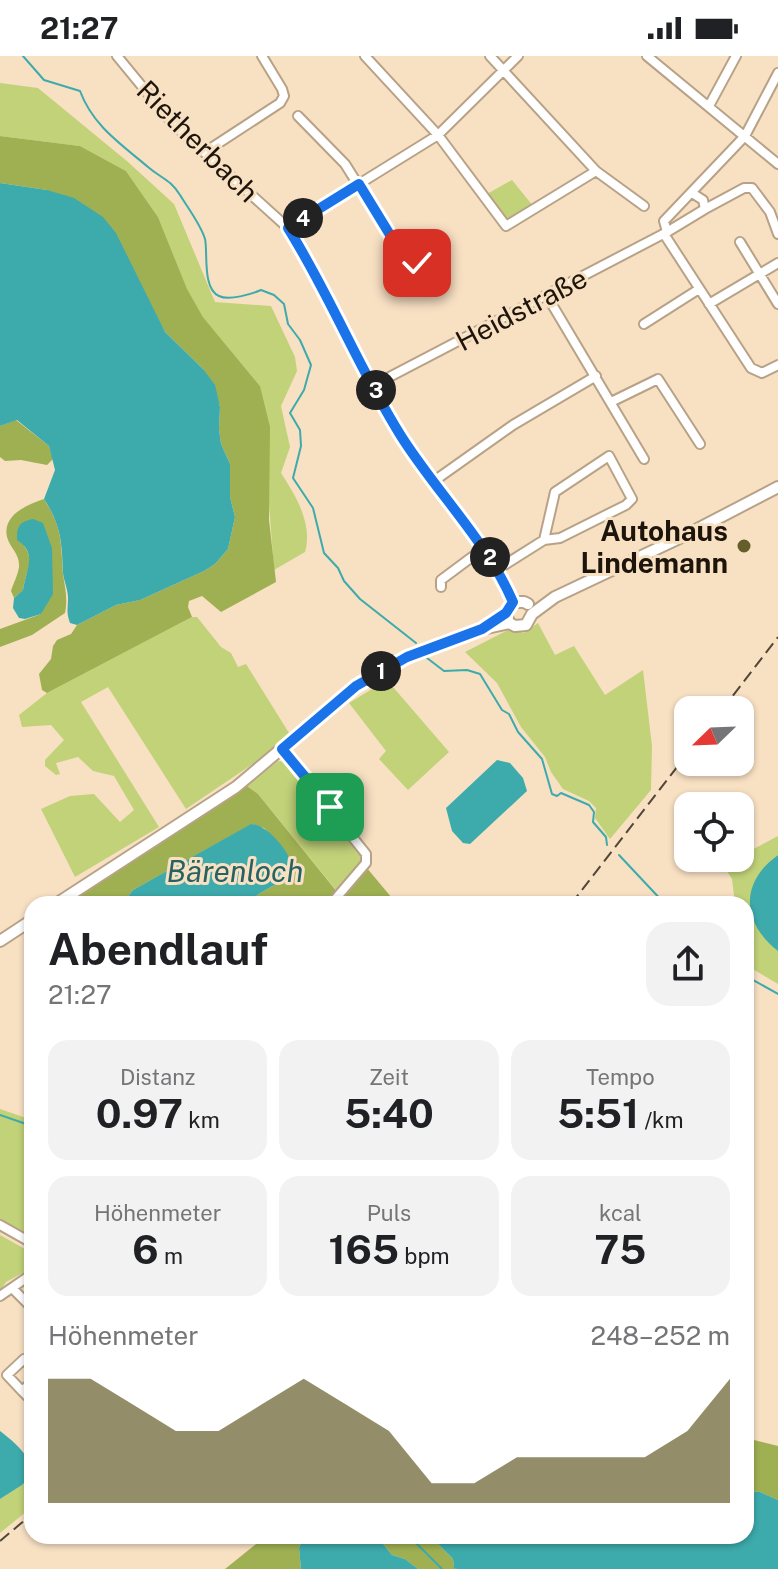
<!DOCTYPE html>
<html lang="de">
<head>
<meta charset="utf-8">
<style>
	:root { --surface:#fff; --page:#f2f2f2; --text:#202124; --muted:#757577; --accent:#665e2a }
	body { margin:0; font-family:"Public Sans",sans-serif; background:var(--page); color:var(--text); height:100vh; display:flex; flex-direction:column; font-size:30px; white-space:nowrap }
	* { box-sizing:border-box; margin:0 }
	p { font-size:26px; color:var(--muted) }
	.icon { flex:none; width:44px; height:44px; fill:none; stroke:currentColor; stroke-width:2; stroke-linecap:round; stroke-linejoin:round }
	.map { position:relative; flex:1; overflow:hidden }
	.details { position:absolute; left:24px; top:840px; width:730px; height:648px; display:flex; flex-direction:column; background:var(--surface); border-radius:24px; box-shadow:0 2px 6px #0004 }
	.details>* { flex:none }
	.needle { width:52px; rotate:247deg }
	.buttons { position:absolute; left:674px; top:640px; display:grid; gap:16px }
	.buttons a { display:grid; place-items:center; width:80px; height:80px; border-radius:16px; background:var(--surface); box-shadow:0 2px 6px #0004; font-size:40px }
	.pin { position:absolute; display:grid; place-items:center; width:68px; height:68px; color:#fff; margin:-34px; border-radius:16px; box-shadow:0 4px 12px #0006 }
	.km { position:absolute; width:40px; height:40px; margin:-20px; border-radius:50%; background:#222; color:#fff; font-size:22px; line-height:40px; text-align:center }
	.round { display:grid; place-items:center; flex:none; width:84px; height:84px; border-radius:24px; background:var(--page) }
	.headline { display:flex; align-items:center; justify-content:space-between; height:136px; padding:0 24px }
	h1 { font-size:44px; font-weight:700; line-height:60px }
	.metrics { display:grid; grid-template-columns:repeat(3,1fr); gap:12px; height:136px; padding:8px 24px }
	.metrics div { display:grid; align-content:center; border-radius:20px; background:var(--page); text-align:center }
	.metrics b { font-size:40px; font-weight:700 }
	.metrics small { font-size:22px; font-weight:400 }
	.metrics p { font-size:22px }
	.chart { height:224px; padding:16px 24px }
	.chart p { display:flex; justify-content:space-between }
	.chart svg { width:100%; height:144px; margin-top:8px; fill:var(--accent); opacity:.7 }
	.status { display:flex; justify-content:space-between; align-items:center; height:56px; padding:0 40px; background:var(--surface); direction:ltr }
	.status svg { height:22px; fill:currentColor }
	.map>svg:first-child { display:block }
	.green { fill:#c1d279 }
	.forest { fill:#9fb052 }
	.water { fill:#3daaac }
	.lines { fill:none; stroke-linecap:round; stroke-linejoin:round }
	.stream { stroke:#3daaac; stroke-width:2 }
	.minor-casing { stroke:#b8a287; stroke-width:12 }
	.major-casing { stroke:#b8a287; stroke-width:14 }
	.minor { stroke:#fff; stroke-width:8 }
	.major { stroke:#fff; stroke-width:10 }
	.rail { stroke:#524637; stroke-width:2; stroke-dasharray:12 6; stroke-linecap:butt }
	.route-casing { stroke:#fff; stroke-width:16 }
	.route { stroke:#1a73e8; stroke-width:10 }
	.poi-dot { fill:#665e2a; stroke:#f8e0c3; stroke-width:3 }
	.labels { text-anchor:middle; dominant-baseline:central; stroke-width:6; stroke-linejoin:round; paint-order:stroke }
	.street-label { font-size:28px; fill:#1d150b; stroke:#f8e0c3 }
	.poi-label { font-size:28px; font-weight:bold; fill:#1d150b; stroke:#f8e0c3; text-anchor:end }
	.water-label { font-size:30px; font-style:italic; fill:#276263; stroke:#f8e0c3 }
</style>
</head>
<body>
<div class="status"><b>21:27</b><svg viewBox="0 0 49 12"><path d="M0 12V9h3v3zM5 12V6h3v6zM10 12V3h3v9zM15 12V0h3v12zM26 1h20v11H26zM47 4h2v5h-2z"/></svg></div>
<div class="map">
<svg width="778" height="1513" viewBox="0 0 778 1513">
	<rect width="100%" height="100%" fill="#f8e0c3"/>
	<path class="green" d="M0 27 38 32 128 106 174 148 215 246 271 250 295 301 297 315 281 350 290 391 281 417C296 440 313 468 305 496L274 514 260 330 203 261 187 234 158 161 126 115 80 90 0 80Z
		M512 124 533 150 508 162 502 158 487 138Z
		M192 561H197L221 591 231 597 238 611 246 608 289 677 263 701 186 753 108 631 81 646 159 771 75 821 41 753 70 740 94 738 120 766 134 754 114 720 93 715 78 701 56 707 60 718 56 719 45 710V704L64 684 51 669 22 671 19 659 47 637Z
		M538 567 555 599 574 590 605 639 643 614 652 690 651 734 610 783 595 762 596 752 589 745 563 733 551 716 545 701 521 671 497 627 465 596 510 573 524 577Z
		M387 624 449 696 408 734 379 703 386 695 349 647Z
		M278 705 287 706 295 716 361 796 362 806 336 834 258 738 247 730Z
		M778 780V799L771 804 763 879 778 895V928L746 909V848H735L732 823 723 809Z
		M0 1053 32 1064V1183L0 1163Z
		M0 1179 32 1197V1212L6 1226 0 1235Z
		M32 1419V1451L0 1477V1443L22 1429Z"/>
	<path class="forest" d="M0 80 80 90 126 115 158 161 187 233 203 261 260 330 270 371 269 464 276 526 221 556 202 540 189 545 188 551 192 561 47 637 42 634 39 618 51 603 53 590 57 584 71 578 77 569 116 549 140 544 204 515 215 508 228 493 235 461 230 441V408L221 388 219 373 220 350 203 313 165 276 153 255 47 134 0 127Z
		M16 364 49 390 53 403 47 409 21 404 5 405 0 401V370Z
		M44 443C62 471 61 486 63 518 65 532 68 542 65 557L32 579 0 591V573L41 558 52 492 23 488C36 506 26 513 23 534L14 542 11 535C13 528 18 519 19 511 20 498 10 492 7 481 2 459 28 448 44 443Z
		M247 730 258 738 342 842 366 811 397 848H254L257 839 290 820V802L264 772 252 768 133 834 122 848H71L90 832Z
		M746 1382 778 1390V1444L760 1436 746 1435Z
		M266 1480H304L299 1492 301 1513H225Z
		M377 1480H430L453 1503 454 1511 457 1513H418L405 1503 392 1499Z"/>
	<path class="water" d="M0 127 47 134 74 142 103 161 116 177 165 276 203 313 215 329 220 351 219 373 221 388 230 408V441L235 461 228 493 215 508 204 515 140 544 116 549 77 569 70 567C66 556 68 553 68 542 68 534 64 525 63 517 62 487 61 469 44 443L55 414 49 390 17 364 0 370Z
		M33 463 43 467 52 492 53 538 41 558 25 563 19 562 13 552 14 542 23 534C26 514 38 497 17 484 17 470 19 466 33 463Z
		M497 704 510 707 523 722 527 735 470 788 463 787 452 775 446 752Z
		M251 768C265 768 283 789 289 801 293 808 292 814 290 820L257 839 254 848H122L133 834Z
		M778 799V895C741 866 740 826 778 799Z
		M0 1375C14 1386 32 1400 32 1419L22 1429 0 1443Z
		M746 1435 760 1436 778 1444V1513H457L454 1512 453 1503 430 1480H746Z
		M304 1480H377L392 1499 405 1503 418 1513H301L299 1492Z"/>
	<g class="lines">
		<path class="stream" d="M23 0 44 24 80 35C93 70 121 88 148 111 162 123 170 123 180 139 188 152 201 169 205 183 208 195 202 233 219 240 229 245 252 238 261 234L274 239 284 248 288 268 300 284 311 309 304 334 290 357 300 374 301 390 293 422 313 452 324 497 338 512 344 525 360 543 416 587
			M427 602 444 615 467 614 480 618 502 654 509 658 518 676 542 703 552 738 557 740 561 737 589 749 594 756 593 766 606 781 607 789
			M619 799 665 848
			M746 920 778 938
			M0 1059 32 1070
			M409 1480 442 1513"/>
		<g class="minor-casing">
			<path id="minor" d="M117 0 173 68 288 172 307 203 400 379 484 492 513 546
				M365 0 438 79 506 170 596 115
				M490 0 596 115 644 150
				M647 0 778 108
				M709 50 736 0
				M298 60 345 108 406 205 417 207 430 200
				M205 96 280 47 284 40 282 33 262 0
				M705 153 744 132H752L770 156 778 178
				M288 172 438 79 518 0
				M667 176 705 153 703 144 692 137
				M664 178 751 312 762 317 778 309
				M740 186 778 248
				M547 240 644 403
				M709 248 778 207
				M644 268 699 233
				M374 329 667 176 664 165 745 80 778 17
				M611 346 658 323 700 388
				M434 425 513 369 596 320
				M498 513 544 484 560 482 626 449 632 443 609 400 555 436 544 484
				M441 531V524L484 492
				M282 693 366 798V807L331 848
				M0 1169 32 1187
				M12 1232 32 1252
				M0 1240 32 1218
				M32 1311 24 1303 7 1319 22 1335 32 1326
				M22 1335 32 1345"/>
		</g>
		<g class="major-casing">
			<path id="major" d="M506 557 509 567 515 570 526 569 532 558 555 541 686 479 778 431
				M506 557 513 546H524L528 548
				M56 848 236 731 356 630 407 601 482 573 509 567
				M0 885 32 864"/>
		</g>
		<use href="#minor" class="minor"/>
		<use href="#major" class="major"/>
		<path class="rail" d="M722 654 778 581
			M571 848 688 697
			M0 1485 32 1458"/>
	</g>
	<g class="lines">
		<g class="route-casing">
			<path id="route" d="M330 751 282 693 356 630 407 601 482 573 506 557 513 546C486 484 437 437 401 380 359 313 330 239 288 172L359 128 406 205 417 207"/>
		</g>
		<use href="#route" class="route"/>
	</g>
	<circle class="poi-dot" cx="744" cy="490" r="8"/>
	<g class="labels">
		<g class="street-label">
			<text transform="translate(198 85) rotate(45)">Rietherbach</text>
			<text transform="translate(521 253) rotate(-28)">Heidstraße</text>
		</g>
		<g class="poi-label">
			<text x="728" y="474">Autohaus<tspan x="728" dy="32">Lindemann</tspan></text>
		</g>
		<g class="water-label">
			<text x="235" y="815">Bärenloch</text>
		</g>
	</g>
</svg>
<div class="buttons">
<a><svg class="needle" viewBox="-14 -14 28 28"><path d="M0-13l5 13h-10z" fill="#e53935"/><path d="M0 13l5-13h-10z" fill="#757577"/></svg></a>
<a><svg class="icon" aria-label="locate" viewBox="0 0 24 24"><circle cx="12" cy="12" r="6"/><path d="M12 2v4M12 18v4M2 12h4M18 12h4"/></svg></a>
</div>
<div class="pin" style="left:330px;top:751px;background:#1e9e55"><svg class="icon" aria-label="arrive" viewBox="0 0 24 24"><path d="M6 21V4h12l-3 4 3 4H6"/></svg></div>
<div class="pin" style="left:417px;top:207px;background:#d93025"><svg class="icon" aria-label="check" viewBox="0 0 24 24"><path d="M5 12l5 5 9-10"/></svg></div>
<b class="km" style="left:381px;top:615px">1</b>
<b class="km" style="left:490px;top:501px">2</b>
<b class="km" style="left:376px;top:334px">3</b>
<b class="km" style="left:303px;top:162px">4</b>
<section class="details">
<div class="headline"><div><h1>Abendlauf</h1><p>21:27</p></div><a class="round"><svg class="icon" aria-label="share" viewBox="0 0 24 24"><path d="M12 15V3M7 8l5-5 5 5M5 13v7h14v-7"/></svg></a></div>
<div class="metrics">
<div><p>Distanz</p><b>0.97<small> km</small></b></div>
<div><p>Zeit</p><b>5:40</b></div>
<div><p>Tempo</p><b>5:51<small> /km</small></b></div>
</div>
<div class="metrics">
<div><p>Höhenmeter</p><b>6<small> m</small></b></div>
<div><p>Puls</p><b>165<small> bpm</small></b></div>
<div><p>kcal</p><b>75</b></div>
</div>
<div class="chart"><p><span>Höhenmeter</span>248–252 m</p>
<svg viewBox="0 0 160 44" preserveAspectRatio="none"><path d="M0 44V6L10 6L20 14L30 22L40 22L50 14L60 6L70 14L80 22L90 38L100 38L110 30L120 30L130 30L140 30L150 22L160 6V44z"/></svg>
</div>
</section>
</div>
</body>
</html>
